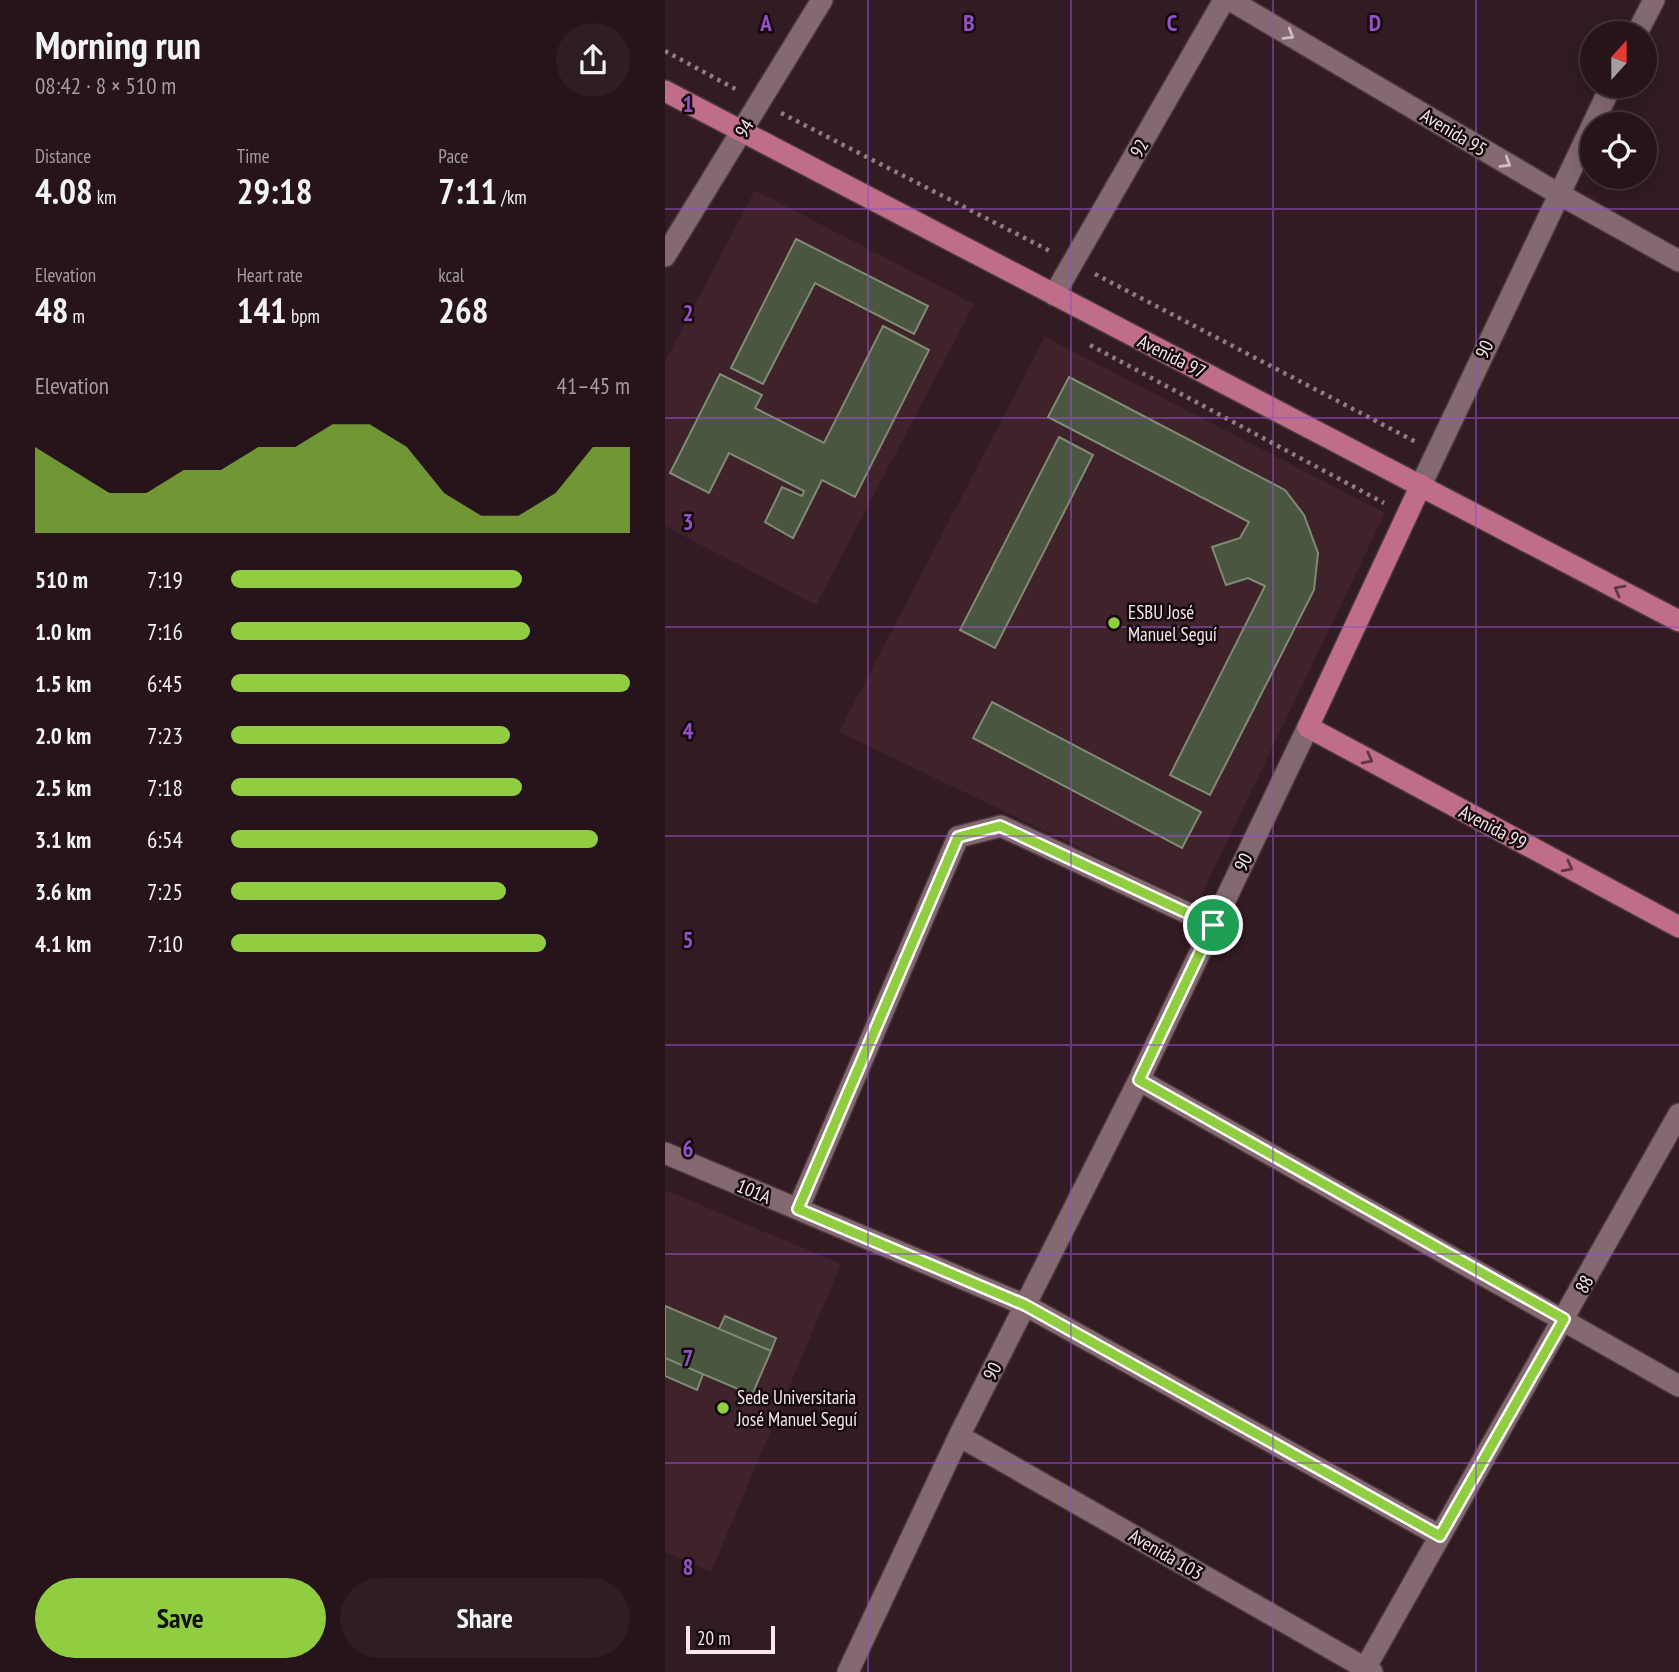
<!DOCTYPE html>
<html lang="en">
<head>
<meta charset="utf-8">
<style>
	:root { --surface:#26141a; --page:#2e1d23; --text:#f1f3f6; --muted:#a49ea2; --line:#423339; --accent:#90cd41 }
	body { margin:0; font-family:"PT Sans Narrow",sans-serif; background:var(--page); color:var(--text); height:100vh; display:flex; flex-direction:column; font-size:26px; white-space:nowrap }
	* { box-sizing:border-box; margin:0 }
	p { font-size:23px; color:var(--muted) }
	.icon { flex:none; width:38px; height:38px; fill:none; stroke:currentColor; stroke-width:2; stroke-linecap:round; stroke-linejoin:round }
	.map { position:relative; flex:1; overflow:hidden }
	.details { display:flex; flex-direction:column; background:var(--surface); width:665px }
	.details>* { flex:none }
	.needle { width:46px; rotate:21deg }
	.fabs { position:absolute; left:915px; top:21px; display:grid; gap:14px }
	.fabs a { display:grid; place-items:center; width:77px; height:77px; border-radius:50%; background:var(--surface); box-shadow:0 4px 18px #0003,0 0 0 2px var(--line); font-size:35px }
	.scale { position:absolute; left:21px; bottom:18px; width:89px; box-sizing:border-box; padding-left:7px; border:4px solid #f8e7eb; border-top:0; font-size:19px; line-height:24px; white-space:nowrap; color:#f8e7eb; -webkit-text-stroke:5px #13090c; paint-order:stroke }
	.pin { position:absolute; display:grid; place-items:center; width:60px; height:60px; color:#fff; margin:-30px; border:4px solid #fff; border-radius:50%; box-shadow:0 2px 7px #0007 }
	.round { display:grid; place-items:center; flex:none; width:74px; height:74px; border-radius:37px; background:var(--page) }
	.summary { display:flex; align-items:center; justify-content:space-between; height:119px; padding:0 35px }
	h1 { font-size:38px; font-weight:800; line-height:52px }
	.stats { display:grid; grid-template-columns:repeat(3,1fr); gap:10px; height:119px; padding:7px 35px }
	.stats div { display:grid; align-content:center }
	.stats b { font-size:35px; font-weight:800 }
	.stats small { font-size:19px; font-weight:400 }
	.stats p { font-size:19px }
	.chart { height:196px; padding:14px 35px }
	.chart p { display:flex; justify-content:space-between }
	.chart svg { width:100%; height:126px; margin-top:7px; fill:var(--accent); opacity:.7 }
	.cta { display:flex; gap:14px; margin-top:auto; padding:14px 35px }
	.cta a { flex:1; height:80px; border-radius:42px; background:var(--accent); color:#111; font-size:28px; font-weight:800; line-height:80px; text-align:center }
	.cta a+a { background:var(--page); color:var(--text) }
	ul { padding:0 35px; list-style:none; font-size:23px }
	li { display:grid; grid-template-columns:112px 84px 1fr; align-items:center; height:52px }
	li i { height:18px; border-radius:9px; background:var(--accent) }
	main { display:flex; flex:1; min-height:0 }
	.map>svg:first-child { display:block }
	.built { fill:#40222b }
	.building { fill:#4a5640; stroke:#7f8b73; stroke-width:2 }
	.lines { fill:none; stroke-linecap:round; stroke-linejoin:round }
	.minor-casing { stroke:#49373c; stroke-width:24 }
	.major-casing { stroke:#49373c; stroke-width:24 }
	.path { stroke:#8f7b80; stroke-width:4.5; stroke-dasharray:3.5 5; stroke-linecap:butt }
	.minor { stroke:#856971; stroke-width:21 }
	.major { stroke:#bf6d88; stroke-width:21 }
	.oneway { stroke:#d0bbc0 }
	.oneway2 { stroke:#603644 }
	.route-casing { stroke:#fff; stroke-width:14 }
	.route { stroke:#90cd41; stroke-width:9 }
	.grid { fill:none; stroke:#9451c8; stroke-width:2; stroke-opacity:0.55 }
	.poi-dot { fill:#90cd41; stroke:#13090c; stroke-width:2.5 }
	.labels { text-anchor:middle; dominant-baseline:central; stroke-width:5; stroke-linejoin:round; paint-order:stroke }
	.street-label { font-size:19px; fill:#f8e7eb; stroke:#13090c }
	.poi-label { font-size:19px; fill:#f8e7eb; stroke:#13090c; text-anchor:start }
	.grid-label { font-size:23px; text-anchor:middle; font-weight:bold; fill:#9451c8; stroke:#13090c; stroke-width:5; stroke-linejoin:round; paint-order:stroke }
</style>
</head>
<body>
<main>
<section class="details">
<div class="summary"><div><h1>Morning run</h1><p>08:42 · 8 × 510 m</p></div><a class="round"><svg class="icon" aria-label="share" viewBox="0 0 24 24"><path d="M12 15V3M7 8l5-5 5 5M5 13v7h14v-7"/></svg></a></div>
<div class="stats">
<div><p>Distance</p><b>4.08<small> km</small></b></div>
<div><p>Time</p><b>29:18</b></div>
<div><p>Pace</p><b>7:11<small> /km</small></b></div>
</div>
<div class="stats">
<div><p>Elevation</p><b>48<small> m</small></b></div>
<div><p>Heart rate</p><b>141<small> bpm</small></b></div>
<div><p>kcal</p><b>268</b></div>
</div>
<div class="chart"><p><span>Elevation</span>41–45 m</p>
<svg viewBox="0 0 160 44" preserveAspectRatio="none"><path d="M0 44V14L10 22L20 30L30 30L40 22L50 22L60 14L70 14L80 6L90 6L100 14L110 30L120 38L130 38L140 30L150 14L160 14V44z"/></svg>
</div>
<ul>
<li><b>510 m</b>7:19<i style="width:73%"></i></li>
<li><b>1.0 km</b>7:16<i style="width:75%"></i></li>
<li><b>1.5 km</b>6:45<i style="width:100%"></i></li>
<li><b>2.0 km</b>7:23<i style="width:70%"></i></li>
<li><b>2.5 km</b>7:18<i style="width:73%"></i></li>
<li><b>3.1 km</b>6:54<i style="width:92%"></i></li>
<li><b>3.6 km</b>7:25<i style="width:69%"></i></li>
<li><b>4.1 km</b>7:10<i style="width:79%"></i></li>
</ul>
<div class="cta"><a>Save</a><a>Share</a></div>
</section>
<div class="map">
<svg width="1014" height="1672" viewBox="0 0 1014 1672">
	<rect width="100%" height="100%" fill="#321b22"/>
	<path class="built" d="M90 190 309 304 151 605 0 526V362Z
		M380 337 720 513 532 904 174 732Z
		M0 1190 176 1264 46 1572 0 1552Z"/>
	<path class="building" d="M131 239 263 306 249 334 150 283 98 384 66 368Z
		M218 326 264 350 190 497 157 480 128 538 100 522 117 487 137 496 139 491 64 453 44 493 5 473 55 374 97 395 90 408 159 443Z
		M404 377 620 490 639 515 653 553 649 590 545 795 505 775 600 586 583 578 561 585 547 547 575 538 584 522 383 417Z
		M394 437 428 455 330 648 295 630Z
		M327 702 536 812 517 848 308 738Z
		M0 1306 106 1351 87 1395 0 1358Z
		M60 1316 111 1338 106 1351 54 1329Z
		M0 1358 38 1374 32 1390 0 1376Z"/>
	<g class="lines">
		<g class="minor-casing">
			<path id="minor" d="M565 0 892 193 1014 261
				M972 33 989 0
				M0 256 157 0
				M389 295 559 0
				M756 485 946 86
				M474 1080 1014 1386
				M0 1153 360 1305 775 1536
				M133 1209 293 837 336 826 548 925
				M294 1436 707 1672
				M183 1672 294 1436 474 1080 643 727
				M698 1672 1014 1114"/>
		</g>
		<g class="major-casing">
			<path id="major" d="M0 91 1014 621
				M756 485 643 727 1014 927"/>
		</g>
		<path class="path" d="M0 51 74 91
			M116 113 385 251
			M430 274 751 442
			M425 345 719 503"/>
		<use href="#minor" class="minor"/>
		<use href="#major" class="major"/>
	</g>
	<defs><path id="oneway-chevron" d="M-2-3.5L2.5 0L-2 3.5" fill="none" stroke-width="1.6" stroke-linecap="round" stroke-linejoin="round" transform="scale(1.75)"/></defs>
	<g class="oneway">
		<use href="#oneway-chevron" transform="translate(624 35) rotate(31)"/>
		<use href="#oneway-chevron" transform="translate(841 163) rotate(31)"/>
	</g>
	<g class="oneway2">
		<use href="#oneway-chevron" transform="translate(954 590) rotate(-152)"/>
		<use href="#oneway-chevron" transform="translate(703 759) rotate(28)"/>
		<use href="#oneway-chevron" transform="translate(903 867) rotate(28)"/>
	</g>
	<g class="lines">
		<g class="route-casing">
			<path id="route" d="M335 826 548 925 474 1080 899 1319 775 1536 360 1305 133 1209 293 837Z"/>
		</g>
		<use href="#route" class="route"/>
	</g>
	<path class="grid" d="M203 0V1672M406 0V1672M608 0V1672M811 0V1672M0 209H1014M0 418H1014M0 627H1014M0 836H1014M0 1045H1014M0 1254H1014M0 1463H1014"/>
	<g class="poi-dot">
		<circle cx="449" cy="623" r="7"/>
		<circle cx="58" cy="1408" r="7"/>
	</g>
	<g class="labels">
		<g class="street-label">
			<text transform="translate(79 128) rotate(-58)">94</text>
			<text transform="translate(789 132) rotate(31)">Avenida 95</text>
			<text transform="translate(474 148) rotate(-60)">92</text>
			<text transform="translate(819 349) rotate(-65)">90</text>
			<text transform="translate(507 356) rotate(27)">Avenida 97</text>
			<text transform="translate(828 827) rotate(28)">Avenida 99</text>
			<text transform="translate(578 862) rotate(-64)">90</text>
			<text transform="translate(89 1191) rotate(23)">101A</text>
			<text transform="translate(919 1284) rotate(-61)">88</text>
			<text transform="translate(327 1371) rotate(-63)">90</text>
			<text transform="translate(501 1554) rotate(30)">Avenida 103</text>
		</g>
		<g class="poi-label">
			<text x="463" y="612">ESBU José<tspan x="463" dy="22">Manuel Seguí</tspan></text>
			<text x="72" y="1397">Sede Universitaria<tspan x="72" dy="22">José Manuel Seguí</tspan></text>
		</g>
	</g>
	<g class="grid-label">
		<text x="101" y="31">A</text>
		<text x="304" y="31">B</text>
		<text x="507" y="31">C</text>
		<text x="710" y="31">D</text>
		<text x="23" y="112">1</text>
		<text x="23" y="321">2</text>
		<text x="23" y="530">3</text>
		<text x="23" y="739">4</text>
		<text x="23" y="948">5</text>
		<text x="23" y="1157">6</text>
		<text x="23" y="1366">7</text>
		<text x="23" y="1575">8</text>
	</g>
</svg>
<div class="fabs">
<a><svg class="needle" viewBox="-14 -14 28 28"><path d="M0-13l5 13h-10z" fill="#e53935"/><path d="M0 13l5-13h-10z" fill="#a49ea2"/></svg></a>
<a><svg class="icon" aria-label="locate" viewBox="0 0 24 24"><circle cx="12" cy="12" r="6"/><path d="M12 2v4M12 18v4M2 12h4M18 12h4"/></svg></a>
</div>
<div class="scale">20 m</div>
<div class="pin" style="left:548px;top:925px;background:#1e9e55"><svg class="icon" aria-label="arrive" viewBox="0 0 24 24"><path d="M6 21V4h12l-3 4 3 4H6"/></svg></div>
</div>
</main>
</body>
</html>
